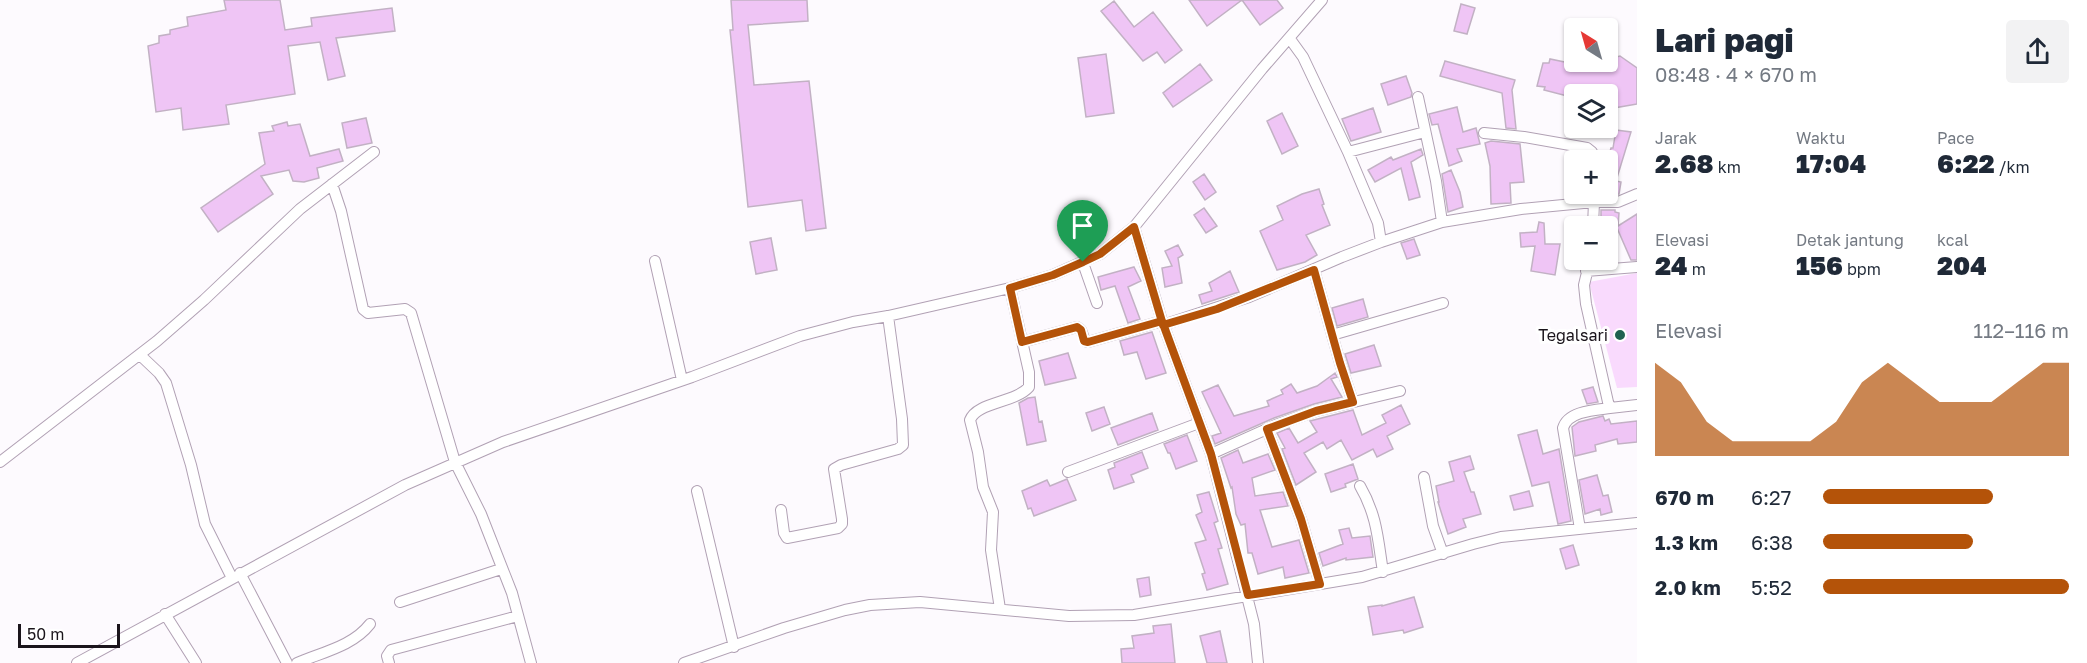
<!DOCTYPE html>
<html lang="id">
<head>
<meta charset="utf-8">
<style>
	:root { --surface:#fff; --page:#f2f2f3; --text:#1f2937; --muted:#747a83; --accent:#b45309 }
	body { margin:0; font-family:"Golos Text",sans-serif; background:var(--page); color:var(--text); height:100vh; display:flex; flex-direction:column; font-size:22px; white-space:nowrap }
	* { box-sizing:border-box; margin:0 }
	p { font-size:20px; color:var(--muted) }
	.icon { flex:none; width:33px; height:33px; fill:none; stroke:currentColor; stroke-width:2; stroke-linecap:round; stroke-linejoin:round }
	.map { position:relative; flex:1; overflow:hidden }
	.drawer { display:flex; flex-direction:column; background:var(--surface); width:450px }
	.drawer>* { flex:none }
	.needle { width:39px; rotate:323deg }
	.tools { position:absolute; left:1564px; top:18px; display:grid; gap:12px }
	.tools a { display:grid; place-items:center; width:54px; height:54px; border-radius:6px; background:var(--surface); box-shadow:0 2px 4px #0004; font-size:30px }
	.scale { position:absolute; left:18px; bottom:15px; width:102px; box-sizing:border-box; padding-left:6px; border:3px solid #1a141b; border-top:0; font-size:16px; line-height:21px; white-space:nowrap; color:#1a141b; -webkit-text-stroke:4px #fff; paint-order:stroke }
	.pin { position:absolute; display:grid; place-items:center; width:51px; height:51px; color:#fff; margin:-62px -26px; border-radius:50% 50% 50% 0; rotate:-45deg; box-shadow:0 0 6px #0007 }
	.pin .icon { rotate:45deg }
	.round { display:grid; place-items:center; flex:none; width:63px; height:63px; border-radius:6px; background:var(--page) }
	.summary { display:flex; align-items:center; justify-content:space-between; height:102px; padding:0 18px }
	h1 { font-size:33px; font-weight:800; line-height:45px }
	.metrics { display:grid; grid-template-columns:repeat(3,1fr); gap:9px; height:102px; padding:6px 18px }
	.metrics div { display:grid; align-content:center }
	.metrics b { font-size:26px; font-weight:800 }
	.metrics small { font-size:16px; font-weight:400 }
	.metrics p { font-size:16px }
	.chart { height:168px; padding:12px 18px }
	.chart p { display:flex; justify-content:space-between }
	.chart svg { width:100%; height:108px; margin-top:6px; fill:var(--accent); opacity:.7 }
	ul { padding:0 18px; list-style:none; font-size:20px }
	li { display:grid; grid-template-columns:96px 72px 1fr; align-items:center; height:45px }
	li i { height:15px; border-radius:8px; background:var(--accent) }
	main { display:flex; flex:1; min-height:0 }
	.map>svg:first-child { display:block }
	.green { fill:#f9dafd }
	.building { fill:#efc5f5; stroke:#c2b1c4; stroke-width:1.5 }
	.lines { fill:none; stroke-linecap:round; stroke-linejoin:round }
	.street-casing { stroke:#b1a1b4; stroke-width:12 }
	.street { stroke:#fff; stroke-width:10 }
	.route-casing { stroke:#fff; stroke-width:12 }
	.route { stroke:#b45309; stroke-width:8 }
	.poi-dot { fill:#206251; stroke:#fff; stroke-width:2 }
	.labels { text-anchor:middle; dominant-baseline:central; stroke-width:6; stroke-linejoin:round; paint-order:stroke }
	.poi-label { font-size:16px; fill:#1a141b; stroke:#fff; text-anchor:end }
</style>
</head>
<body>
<main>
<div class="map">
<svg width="1637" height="663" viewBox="0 0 1637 663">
	<rect width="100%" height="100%" fill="#fdfafe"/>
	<path class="green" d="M1637 273V387L1617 388 1589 282Z"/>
	<path class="building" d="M224 0H280L285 30 312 26 311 18 392 8 395 31 336 38 345 76 328 80 320 42 288 46 295 94 226 105 229 124 183 130 181 108 156 112 148 46 159 43V36L170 34V30L188 26 187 17 226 10Z
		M731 0H807L808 21 748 25 754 85 809 81 826 228 806 231 802 200 748 207 730 30H733Z
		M1189 0H1277L1283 8 1260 25 1242 0 1207 26Z
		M1114 1 1134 27 1153 12 1182 50 1165 63 1157 52 1143 61 1101 11Z
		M1461 4 1475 8 1467 34 1454 31Z
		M1106 54 1114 113 1086 117 1078 58Z
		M1620 56 1637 68V104L1608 109V94H1575V98L1544 90 1545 87 1537 86 1543 63H1549L1550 59 1598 69 1605 62H1608V59Z
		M1445 61 1515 80 1512 90 1516 129 1506 128 1502 93 1440 76Z
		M1200 64 1212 80 1173 107 1163 93Z
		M1406 76 1412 93 1411 97 1388 105 1381 84Z
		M1457 107 1463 132 1476 128 1480 144 1457 149 1462 161 1449 166 1438 124 1432 125 1429 114Z
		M1373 108 1381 132 1351 141 1342 119Z
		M1282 113 1298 146 1282 154 1267 121Z
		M366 118 372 143 347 148 342 123Z
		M287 122 288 126 300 124 310 156 339 149 343 161 317 168 319 178 304 182 293 181 289 170 261 176 273 194 218 232 201 208 265 164 259 133 274 131 272 126Z
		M1616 130 1631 132 1616 181 1621 182 1619 194 1602 195 1608 194V159L1611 148H1613Z
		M1491 141 1520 144 1524 182 1510 183 1511 203 1491 204 1490 166 1485 143Z
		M1421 149 1423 155 1411 162 1420 197 1409 200 1401 168 1375 182 1368 170 1391 157 1393 160Z
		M1451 170 1460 192 1463 207 1448 212 1442 174Z
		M1204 174 1216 192 1205 200 1193 182Z
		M1319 189 1324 204 1322 205 1330 225 1306 235 1317 255 1305 262 1277 270 1260 231 1283 220 1277 206 1302 194Z
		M1204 208 1217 226 1206 233 1194 215Z
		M1601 210H1615V212L1619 213 1618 226 1637 214V260H1631L1617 228 1601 226Z
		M1539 222 1544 223 1545 244H1560L1555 275 1531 271 1535 246 1521 247 1520 233 1537 232Z
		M771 238 777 270 756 274 750 242Z
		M1414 239 1420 255 1407 259 1401 243Z
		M1178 245 1183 255 1178 258 1182 283 1165 287 1162 268 1172 266 1165 251Z
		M1134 267 1141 281 1128 287 1140 319 1128 323 1115 286 1101 290 1098 277Z
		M1230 271 1239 292 1202 304 1199 295 1212 291 1209 283Z
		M1363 299 1368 317 1337 326 1332 308Z
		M1152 332 1166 373 1146 379 1137 352 1124 355 1120 341Z
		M1374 345 1381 366 1351 373 1345 354Z
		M1068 353 1076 378 1045 385 1039 361Z
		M1335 373 1337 377 1331 379 1342 397 1314 404 1274 418 1215 444 1212 436 1221 433 1202 392 1218 385 1234 416 1269 406 1267 401 1283 394 1281 390 1291 384 1297 393 1317 386Z
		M1593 387 1598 402 1587 404 1582 390Z
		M1035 397 1039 422 1042 421 1046 441 1027 445 1019 403 1028 398Z
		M1401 405 1410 424 1387 436 1393 449 1377 457 1373 449 1352 460 1341 440 1327 449 1323 442 1304 453 1316 472 1296 485 1282 449 1285 448 1277 433 1289 428 1298 443 1317 432 1310 421 1353 410 1362 435 1386 423 1382 415Z
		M1104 407 1110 424 1092 431 1086 413Z
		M1152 413 1158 430 1118 445 1111 428Z
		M1603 416 1605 421 1609 419 1611 424 1637 421V442L1618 444 1617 439 1595 445 1596 451 1575 456 1572 427 1579 422Z
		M1537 430 1543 454 1559 449 1571 521 1558 524 1549 482 1532 486 1518 435Z
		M1187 435 1197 461 1176 469 1170 453H1168L1164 444Z
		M1238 450 1243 463 1268 454 1275 470 1252 478 1255 496 1283 492 1288 506 1260 510 1272 547 1299 540 1309 573 1285 578 1283 567 1258 574 1252 553H1248L1245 524 1241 525 1236 514 1232 487 1231 488 1221 458Z
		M1142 452 1148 468 1131 475 1134 482 1114 489 1108 470 1115 467 1114 463Z
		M1470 456 1474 469 1464 472 1471 492H1474L1481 514 1463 519 1466 527 1448 534 1438 502H1439L1436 486 1454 481 1449 462Z
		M1353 464 1358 479 1345 484 1346 487 1331 492 1325 474Z
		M1597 475 1603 496 1608 495 1612 512 1601 515 1600 509 1585 514 1579 480Z
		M1067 479 1076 500 1034 516 1031 508 1028 509 1022 491 1047 480 1050 486Z
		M1529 491 1533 506 1514 510 1510 496Z
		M1209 492 1218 521 1214 523 1222 548 1218 549 1228 584 1207 590 1202 574 1205 573 1195 543 1206 540 1196 515 1202 512 1197 495Z
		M1349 528 1352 538 1370 536 1373 557 1346 560V558L1323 566 1319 553 1343 544 1339 530Z
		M1573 545 1579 565 1566 569 1560 549Z
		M1149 577 1151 595 1140 597 1137 579Z
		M1414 597 1423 627 1404 633 1403 630 1373 635 1368 607 1382 605V606Z
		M1171 624 1175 663H1122L1121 649 1134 648 1132 636 1154 633 1153 626Z
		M1220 631 1227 663H1207L1200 636Z"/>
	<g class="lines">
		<g class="street-casing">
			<path id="street" d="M1484 133 1524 137 1587 148 1592 152 1594 160
				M1348 152 1425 132
				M332 184 341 211 363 309 368 313 405 309 411 313 455 462 481 514 512 593 531 663
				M1442 222 1521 209 1594 202V194
				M1593 226 1594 202H1618L1637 194
				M1134 227 1162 321 1211 454 1254 624 1258 663
				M1381 242 1442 222 1436 181 1418 97
				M1590 260 1584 285 1586 304 1608 402 1610 408 1637 405
				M655 261 682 380
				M1083 263 1097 303
				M1314 270 1340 363 1353 402
				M1586 271 1637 267
				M1163 325 1249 297 1342 257 1381 242 1378 223 1348 152 1303 57 1290 39
				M1332 335 1443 303
				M1022 342 1077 327 1081 330 1085 341 1088 342 1162 321
				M140 355 159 373 166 383 191 465 205 524 232 578
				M1267 429 1301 519 1320 584
				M1211 454 1276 425 1316 411 1400 391
				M0 462 157 341 204 300 300 209 374 152
				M1068 472 1199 423
				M1424 477 1433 526 1443 554
				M1360 486C1377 515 1378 540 1383 572
				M697 491 734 647
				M781 510 784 533 787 538 838 528 842 524V519L834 469 841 465 898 449 903 445 902 419 888 316
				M1580 529 1563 428C1568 411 1595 410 1610 408
				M240 573 287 663
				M400 602 501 569
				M1000 609 991 550 993 512 983 487 978 452 970 420C977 402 1015 403 1029 387V372L1010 288
				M165 614 196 663
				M77 663 405 485 503 442 692 377 800 336 853 322 888 316 1010 288 1053 275 1100 254 1134 227 1262 69 1322 0
				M297 663C323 652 353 646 370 624
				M389 663 387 656 391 650 518 616
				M684 663 784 628 845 610 870 605 920 602 1069 616 1134 615 1362 577 1473 544 1501 537 1637 523"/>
		</g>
		<use href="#street" class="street"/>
	</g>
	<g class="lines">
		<g class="route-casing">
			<path id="route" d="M1083 262 1053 275 1010 288 1022 342 1077 327 1081 330 1084 341 1088 342 1162 321 1211 454 1248 595 1320 584 1301 519 1267 429 1316 411 1353 402 1340 363 1314 270 1217 309 1163 325 1134 227 1100 254 1083 262"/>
		</g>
		<use href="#route" class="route"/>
	</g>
	<circle class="poi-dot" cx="1620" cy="335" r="6"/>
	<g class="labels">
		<g class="poi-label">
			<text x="1608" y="335">Tegalsari</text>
		</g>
	</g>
</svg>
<div class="tools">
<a><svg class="needle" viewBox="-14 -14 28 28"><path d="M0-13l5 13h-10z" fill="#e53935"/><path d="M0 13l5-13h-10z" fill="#747a83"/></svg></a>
<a><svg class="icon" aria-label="layers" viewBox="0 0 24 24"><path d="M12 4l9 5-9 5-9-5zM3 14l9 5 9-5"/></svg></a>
<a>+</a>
<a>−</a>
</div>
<div class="scale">50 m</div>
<div class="pin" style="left:1083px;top:262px;background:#1e9e55"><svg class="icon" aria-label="arrive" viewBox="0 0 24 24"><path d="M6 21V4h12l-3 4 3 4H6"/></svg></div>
</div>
<section class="drawer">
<div class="summary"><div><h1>Lari pagi</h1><p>08:48 · 4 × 670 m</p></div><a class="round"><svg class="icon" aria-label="share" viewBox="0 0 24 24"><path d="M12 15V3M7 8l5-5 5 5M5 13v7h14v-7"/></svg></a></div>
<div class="metrics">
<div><p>Jarak</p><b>2.68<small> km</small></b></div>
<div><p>Waktu</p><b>17:04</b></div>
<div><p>Pace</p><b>6:22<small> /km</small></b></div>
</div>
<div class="metrics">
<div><p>Elevasi</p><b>24<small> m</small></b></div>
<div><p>Detak jantung</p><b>156<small> bpm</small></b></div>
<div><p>kcal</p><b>204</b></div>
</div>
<div class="chart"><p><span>Elevasi</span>112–116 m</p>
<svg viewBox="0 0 160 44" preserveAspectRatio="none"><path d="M0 44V6L10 14L20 30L30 38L40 38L50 38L60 38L70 30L80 14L90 6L100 14L110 22L120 22L130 22L140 14L150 6L160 6V44z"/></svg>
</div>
<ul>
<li><b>670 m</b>6:27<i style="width:69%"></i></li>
<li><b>1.3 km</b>6:38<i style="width:61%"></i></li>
<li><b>2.0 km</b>5:52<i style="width:100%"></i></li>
</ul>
</section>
</main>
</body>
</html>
